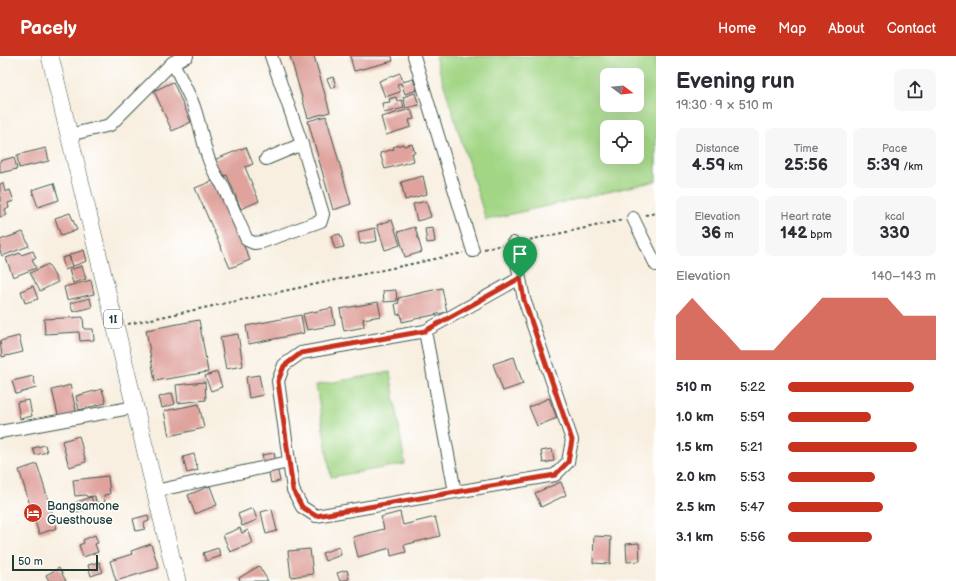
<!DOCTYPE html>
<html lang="en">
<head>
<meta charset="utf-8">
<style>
	:root { --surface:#fff; --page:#f7f7f7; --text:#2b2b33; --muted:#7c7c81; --accent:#c8321e }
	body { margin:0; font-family:"Balsamiq Sans",sans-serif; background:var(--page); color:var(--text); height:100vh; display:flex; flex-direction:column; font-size:15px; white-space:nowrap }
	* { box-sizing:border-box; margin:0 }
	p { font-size:13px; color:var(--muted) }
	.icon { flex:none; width:22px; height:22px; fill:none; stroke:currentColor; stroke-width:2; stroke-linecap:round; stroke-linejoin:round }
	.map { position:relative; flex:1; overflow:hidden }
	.side { display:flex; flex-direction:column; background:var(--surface); width:300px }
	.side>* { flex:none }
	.needle { width:26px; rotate:106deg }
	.buttons { position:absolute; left:600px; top:12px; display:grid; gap:8px }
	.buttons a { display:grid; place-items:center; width:44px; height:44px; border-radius:8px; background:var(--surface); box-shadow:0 4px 16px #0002; font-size:20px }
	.scale { position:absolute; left:12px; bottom:10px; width:86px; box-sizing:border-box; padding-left:4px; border:2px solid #1f3d34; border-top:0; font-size:11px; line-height:14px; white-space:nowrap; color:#1f3d34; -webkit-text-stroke:3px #fff; paint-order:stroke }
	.pin { position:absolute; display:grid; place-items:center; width:34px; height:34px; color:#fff; margin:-41px -17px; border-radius:50% 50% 50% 0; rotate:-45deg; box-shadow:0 0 4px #0007 }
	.pin .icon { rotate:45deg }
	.round { display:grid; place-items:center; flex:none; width:42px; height:42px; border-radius:8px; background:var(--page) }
	.headline { display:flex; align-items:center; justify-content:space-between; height:68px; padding:0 20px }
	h1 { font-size:22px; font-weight:600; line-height:30px }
	.metrics { display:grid; grid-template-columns:repeat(3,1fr); gap:6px; height:68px; padding:4px 20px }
	.metrics div { display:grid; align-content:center; border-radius:8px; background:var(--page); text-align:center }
	.metrics b { font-size:17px; font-weight:600 }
	.metrics small { font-size:11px; font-weight:400 }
	.metrics p { font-size:11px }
	.chart { height:112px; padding:8px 20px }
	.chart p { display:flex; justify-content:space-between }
	.chart svg { width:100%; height:72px; margin-top:4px; fill:var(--accent); opacity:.7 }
	ul { padding:0 20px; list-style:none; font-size:13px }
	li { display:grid; grid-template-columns:64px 48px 1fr; align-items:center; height:30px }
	li i { height:10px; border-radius:5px; background:var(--accent) }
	header { display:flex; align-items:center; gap:24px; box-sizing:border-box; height:56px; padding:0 20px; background:var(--accent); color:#fff }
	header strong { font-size:19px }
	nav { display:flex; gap:22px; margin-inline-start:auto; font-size:14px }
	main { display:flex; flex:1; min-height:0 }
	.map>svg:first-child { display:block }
	.green { fill:#a2d685; stroke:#608a5c; fill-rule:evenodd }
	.building { fill:#dfa29c }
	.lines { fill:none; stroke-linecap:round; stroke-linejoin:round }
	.minor-casing { stroke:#40584e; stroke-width:14 }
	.highway-casing { stroke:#40584e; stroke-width:18 }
	.path { stroke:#40584e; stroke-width:2; stroke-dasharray:3 3; stroke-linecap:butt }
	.minor { stroke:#fff; stroke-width:12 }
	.highway { stroke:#fff; stroke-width:17 }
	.route-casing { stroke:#fff; stroke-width:8 }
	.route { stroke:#c8321e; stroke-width:5 }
	.labels { text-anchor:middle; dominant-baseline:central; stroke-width:3.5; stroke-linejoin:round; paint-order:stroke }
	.shield { fill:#fff; stroke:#627771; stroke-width:1 }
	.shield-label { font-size:11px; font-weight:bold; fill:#1f3d34 }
	.poi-label { font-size:12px; fill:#1f3d34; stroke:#fff; text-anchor:start }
</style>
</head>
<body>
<header>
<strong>Pacely</strong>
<nav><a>Home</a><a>Map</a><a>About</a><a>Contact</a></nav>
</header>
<main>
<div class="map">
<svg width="656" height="525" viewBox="0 0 656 525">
	<rect width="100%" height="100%" fill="#fff"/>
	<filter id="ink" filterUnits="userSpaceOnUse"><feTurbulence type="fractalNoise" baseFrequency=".025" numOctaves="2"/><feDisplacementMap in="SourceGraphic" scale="8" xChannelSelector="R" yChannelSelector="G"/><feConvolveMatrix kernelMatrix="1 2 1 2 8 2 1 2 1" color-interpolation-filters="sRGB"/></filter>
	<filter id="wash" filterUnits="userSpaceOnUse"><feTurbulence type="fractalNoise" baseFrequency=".012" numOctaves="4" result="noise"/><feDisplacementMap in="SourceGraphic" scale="16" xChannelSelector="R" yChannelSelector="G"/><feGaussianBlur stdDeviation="0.9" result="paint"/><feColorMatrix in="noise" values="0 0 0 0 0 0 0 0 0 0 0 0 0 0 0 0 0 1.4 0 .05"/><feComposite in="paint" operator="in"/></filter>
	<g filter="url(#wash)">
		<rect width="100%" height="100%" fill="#f8efe0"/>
		<path class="green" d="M435 0H656V125L486 164ZM607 19H637V49H607ZM607 71H637V101H607Z
			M390 316 405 408 331 421 316 329Z"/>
		<g id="blocks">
			<path class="building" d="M290 0H314L330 56 308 62Z
				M350 0H392L393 5 354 15Z
				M400 17 403 26 413 23 417 34 405 38 401 27 397 28 400 36 385 41 379 25Z
				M333 21 336 30 331 32 327 23Z
				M173 26 191 66 172 75 154 35Z
				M415 37 419 49 406 52 403 41Z
				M396 41 397 45 402 44 404 52 384 57 382 47 390 46 389 43Z
				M411 53 414 63 409 64 411 71 386 79 381 61Z
				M326 60 351 148 333 154 308 65Z
				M403 88 404 90 412 88 415 97H412L414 105 385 113 380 97 394 93 393 91Z
				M246 91 253 108 245 111 259 145 241 153 227 119 221 121 214 104Z
				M46 92 49 105 19 112 17 99Z
				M14 101 17 113 0 117V105Z
				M423 120 427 138 405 144 401 126Z
				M215 124 250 204 230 212 195 132Z
				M3 127 5 136 10 134 14 145 8 147 9 152 5 153 7 159 0 161V128Z
				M54 127 59 144 38 151 32 134Z
				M426 145 431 161 417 165 413 148Z
				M70 157 77 174 61 180 55 162Z
				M392 164 400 189 385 194 377 169Z
				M415 171 422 196 405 201 398 176Z
				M375 172 377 185 360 188 358 176Z
				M433 172 435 186 427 187 425 173Z
				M23 176 29 190 2 200 0 195V184Z
				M340 178 344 191 335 193 331 180Z
				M84 194 87 205 73 210 69 199Z
				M33 195 36 202 32 203 36 212 13 221 6 202 20 197 21 199Z
				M69 200 72 211 65 214 62 202Z
				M48 208 58 226 40 235 30 217Z
				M82 210 86 223 73 227 69 214Z
				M91 224 94 238 67 244 64 231Z
				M33 230 38 243 25 247 21 235Z
				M442 232 447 256 402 266 401 258 397 259 395 248 399 247 398 242Z
				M396 234 397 245 384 246 383 235Z
				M90 242 92 251 73 256 70 247Z
				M378 246 381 260 363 263 364 271 344 275 340 253Z
				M332 252 335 269 307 274 303 258Z
				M301 259 304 277 249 288 246 270Z
				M83 261 84 273H93L94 284 80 285 79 276 45 278 44 263Z
				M199 264 208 316 155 325 146 274Z
				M238 278 243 310 226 313 220 281Z
				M19 280 23 296 2 301 0 285Z
				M514 301 523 328 503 335 493 308Z
				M217 316 222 331 211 335 205 320Z
				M259 319 263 339 249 342 246 321Z
				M33 320 36 332 16 338 12 325Z
				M205 326 206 344 178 347 176 329Z
				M70 329 77 358 59 363 52 334Z
				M102 333 106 347 79 354 76 340Z
				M172 337 175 348 162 352 159 341Z
				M549 342 557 362 537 370 529 351Z
				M29 344 32 360 20 363 17 346Z
				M199 348 204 372 169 380 164 355Z
				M79 380 86 406 69 411 62 385Z
				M45 389 47 396 35 399 33 392Z
				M552 393 554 405 543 407 541 395Z
				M274 397 280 425 271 427 268 412H265L262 399Z
				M194 398 198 414 187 417 183 401Z
				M37 408 57 472 39 478 19 414Z
				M108 420 110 438 104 439 105 446 96 447 95 440 87 441 86 439 75 440 73 424Z
				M561 426 566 439 541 451 535 437Z
				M210 430 217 449 195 458 188 439Z
				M91 441 94 450 77 456 74 447Z
				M253 452 257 464 242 470 238 458Z
				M272 453 277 475 266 478 261 456Z
				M400 456 403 469 435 461 440 480 404 489 406 496 391 500 390 492 358 501 353 481 384 473 381 461Z
				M148 459 149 465 144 467 145 473 136 475 133 463Z
				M240 472 242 477 248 474 253 487 230 496 223 479Z
				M95 479 98 487 95 488 98 496 83 501 79 489 84 487 83 484Z
				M594 480 611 481 610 508 593 507Z
				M639 487 640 505 627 506 626 488Z
				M151 488 159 512 116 525 110 505 132 498 131 495Z
				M339 491 341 499 325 505 322 497Z
				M218 492 221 500 206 505 203 497Z
				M310 493 313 518 291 521 288 495Z
				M99 506 103 516 91 520 88 509Z
				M259 510 268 525H240L239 522Z
				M59 512 66 525H49L46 519Z
				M347 514 349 523 340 525 337 517Z"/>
		</g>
	</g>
	<g filter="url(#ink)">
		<use href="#blocks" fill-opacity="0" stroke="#40584e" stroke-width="1"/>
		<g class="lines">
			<g class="minor-casing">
				<path id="minor" d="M414 0 473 195
					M173 6C179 20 187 34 193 48 203 74 204 106 222 128L247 184 254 187 262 186 321 165 323 158 302 88 271 0
					M69 79 110 69 173 6 187 0
					M266 103 302 88
					M633 162 656 209
					M513 187 524 243 572 384 568 406 555 419 316 460 302 451 293 434 278 325 284 309 301 297 425 275 520 222
					M425 275 455 436
					M0 376 135 351
					M155 435 289 406"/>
			</g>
			<g class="highway-casing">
				<path id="highway" d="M50 0 177 525"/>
			</g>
			<path class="path" d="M645 159 656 157
				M524 185 623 164
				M484 193 502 189
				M128 268 463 197"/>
			<use href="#minor" class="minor"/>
			<use href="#highway" class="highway"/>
		</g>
	</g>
	<g class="lines" filter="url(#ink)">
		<g class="route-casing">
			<path id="route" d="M520 222 524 244 572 384 568 406 555 419 316 460 302 451 293 434 278 325 284 310 301 297 425 275Z"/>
		</g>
		<use href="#route" class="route"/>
	</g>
	<defs>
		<g id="hotel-disc" transform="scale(1)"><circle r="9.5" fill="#c8321e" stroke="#fff"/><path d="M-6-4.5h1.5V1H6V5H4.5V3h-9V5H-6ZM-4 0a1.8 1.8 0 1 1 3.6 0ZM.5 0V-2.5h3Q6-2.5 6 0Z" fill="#fff"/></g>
	</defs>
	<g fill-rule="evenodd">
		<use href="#hotel-disc" x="33" y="457"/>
	</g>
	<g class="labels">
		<rect class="shield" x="104" y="254" width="18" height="18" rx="3"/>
		<g class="shield-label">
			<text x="113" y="263">1I</text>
		</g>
		<g class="poi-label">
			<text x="47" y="450">Bangsamone<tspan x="47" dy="14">Guesthouse</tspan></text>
		</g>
	</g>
</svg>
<div class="buttons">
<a><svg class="needle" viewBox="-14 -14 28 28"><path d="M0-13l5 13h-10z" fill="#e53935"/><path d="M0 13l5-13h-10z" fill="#7c7c81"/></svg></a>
<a><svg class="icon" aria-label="locate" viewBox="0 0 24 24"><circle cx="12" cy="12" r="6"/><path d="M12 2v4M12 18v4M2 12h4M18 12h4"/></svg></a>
</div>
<div class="scale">50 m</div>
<div class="pin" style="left:520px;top:222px;background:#1e9e55"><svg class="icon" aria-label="arrive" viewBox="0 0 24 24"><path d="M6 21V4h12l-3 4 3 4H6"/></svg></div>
</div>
<section class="side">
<div class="headline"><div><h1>Evening run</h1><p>19:30 · 9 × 510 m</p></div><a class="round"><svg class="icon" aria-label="share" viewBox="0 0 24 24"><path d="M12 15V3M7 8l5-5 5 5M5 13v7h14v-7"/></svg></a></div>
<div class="metrics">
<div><p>Distance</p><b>4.59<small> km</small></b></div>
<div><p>Time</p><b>25:56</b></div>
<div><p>Pace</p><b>5:39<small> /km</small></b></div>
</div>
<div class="metrics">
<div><p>Elevation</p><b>36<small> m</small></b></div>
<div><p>Heart rate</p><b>142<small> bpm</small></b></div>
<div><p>kcal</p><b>330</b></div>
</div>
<div class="chart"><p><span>Elevation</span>140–143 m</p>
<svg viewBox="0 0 160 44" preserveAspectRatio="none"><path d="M0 44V17L10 6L20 17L30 27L40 38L50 38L60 38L70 27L80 17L90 6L100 6L110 6L120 6L130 6L140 17L150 17L160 17V44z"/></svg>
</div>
<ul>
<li><b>510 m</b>5:22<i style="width:85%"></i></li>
<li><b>1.0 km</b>5:59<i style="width:56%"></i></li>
<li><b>1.5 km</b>5:21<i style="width:87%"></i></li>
<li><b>2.0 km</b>5:53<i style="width:59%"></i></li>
<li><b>2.5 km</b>5:47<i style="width:64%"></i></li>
<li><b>3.1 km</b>5:56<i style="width:57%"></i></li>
</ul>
</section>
</main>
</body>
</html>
